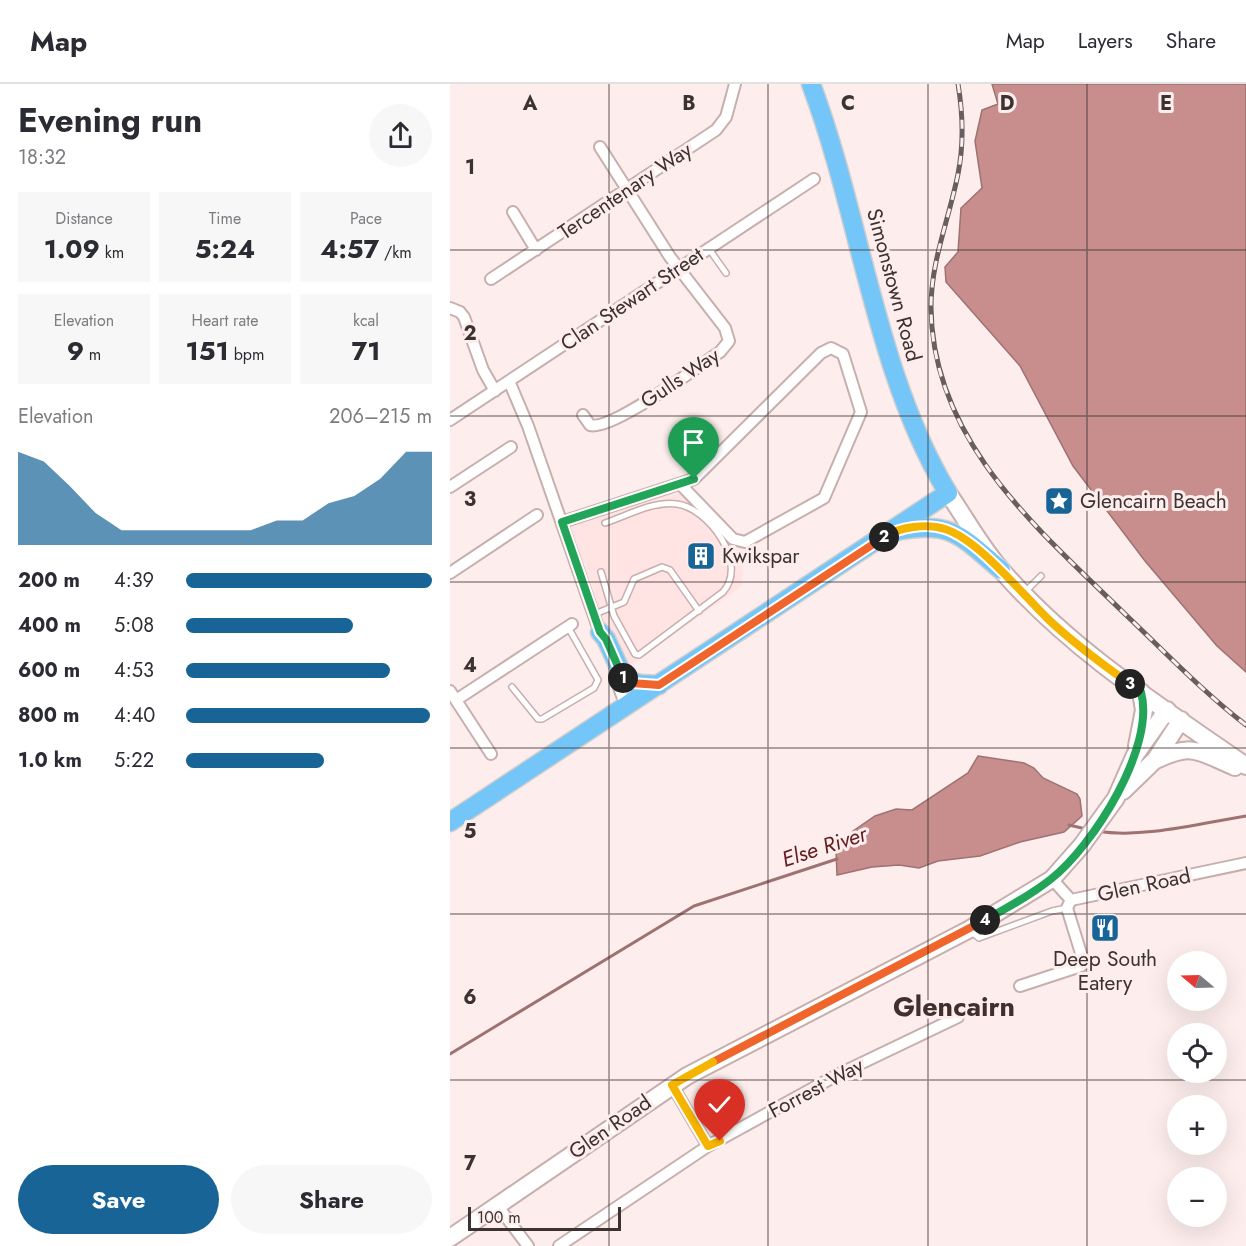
<!DOCTYPE html>
<html lang="en">
<head>
<meta charset="utf-8">
<style>
	:root { --surface:#fff; --page:#f7f7f7; --text:#2b2b33; --muted:#7c7c81; --line:#e1e1e2; --accent:#186497 }
	body { margin:0; font-family:Jost,sans-serif; background:var(--page); color:var(--text); height:100vh; display:flex; flex-direction:column; font-size:22px; white-space:nowrap }
	* { box-sizing:border-box; margin:0 }
	p { font-size:20px; color:var(--muted) }
	.icon { flex:none; width:33px; height:33px; fill:none; stroke:currentColor; stroke-width:2; stroke-linecap:round; stroke-linejoin:round }
	.map { position:relative; flex:1; overflow:hidden }
	.panel { display:flex; flex-direction:column; background:var(--surface); width:450px }
	.panel>* { flex:none }
	.needle { width:39px; rotate:289deg }
	.controls { position:absolute; left:717px; top:867px; display:grid; gap:12px }
	.controls a { display:grid; place-items:center; width:60px; height:60px; border-radius:50%; background:var(--surface); box-shadow:0 6px 24px #0002; font-size:30px }
	.scale { position:absolute; left:18px; bottom:15px; width:153px; box-sizing:border-box; padding-left:6px; border:3px solid #3b3231; border-top:0; font-size:16px; line-height:21px; white-space:nowrap; color:#3b3231; -webkit-text-stroke:4px #fdeeed; paint-order:stroke }
	.pin { position:absolute; display:grid; place-items:center; width:51px; height:51px; color:#fff; margin:-62px -26px; border-radius:50% 50% 50% 0; rotate:-45deg; box-shadow:0 0 6px #0007 }
	.pin .icon { rotate:45deg }
	.km { position:absolute; width:30px; height:30px; margin:-15px; border-radius:50%; background:#222; color:#fff; font-size:16px; line-height:30px; text-align:center }
	.round { display:grid; place-items:center; flex:none; width:63px; height:63px; border-radius:32px; background:var(--page) }
	.head { display:flex; align-items:center; justify-content:space-between; height:102px; padding:0 18px }
	h1 { font-size:33px; font-weight:700; line-height:45px }
	.metrics { display:grid; grid-template-columns:repeat(3,1fr); gap:9px; height:102px; padding:6px 18px }
	.metrics div { display:grid; align-content:center; border-radius:0px; background:var(--page); text-align:center }
	.metrics b { font-size:26px; font-weight:700 }
	.metrics small { font-size:16px; font-weight:400 }
	.metrics p { font-size:16px }
	.chart { height:168px; padding:12px 18px }
	.chart p { display:flex; justify-content:space-between }
	.chart svg { width:100%; height:108px; margin-top:6px; fill:var(--accent); opacity:.7 }
	.button { display:flex; gap:12px; margin-top:auto; padding:12px 18px }
	.button a { flex:1; height:69px; border-radius:36px; background:var(--accent); color:#fff; font-size:24px; font-weight:700; line-height:69px; text-align:center }
	.button a+a { background:var(--page); color:var(--text) }
	ul { padding:0 18px; list-style:none; font-size:20px }
	li { display:grid; grid-template-columns:96px 72px 1fr; align-items:center; height:45px }
	li i { height:15px; border-radius:8px; background:var(--accent) }
	header { display:flex; align-items:center; gap:36px; box-sizing:border-box; height:84px; padding:0 30px; background:var(--surface); border-bottom:2px solid var(--line) }
	header strong { font-size:28px }
	nav { display:flex; gap:33px; margin-inline-start:auto; font-size:21px }
	main { display:flex; flex:1; min-height:0 }
	.map>svg:first-child { display:block }
	.built { fill:#ffe4e3 }
	.water { fill:#c88e8d; stroke:#9e7271; stroke-width:1.5 }
	.lines { fill:none; stroke-linecap:round; stroke-linejoin:round }
	.stream { stroke:#9e7271; stroke-width:3 }
	.lane-casing { stroke:#c7afae; stroke-width:8 }
	.street-casing { stroke:#c7afae; stroke-width:14 }
	.secondary-casing { stroke:#c7afae; stroke-width:20 }
	.primary-casing { stroke:#d0cece; stroke-width:21 }
	.lane { stroke:#fff; stroke-width:5 }
	.street { stroke:#fff; stroke-width:10 }
	.secondary { stroke:#fff; stroke-width:16 }
	.primary { stroke:#75c6f8; stroke-width:18 }
	.rail-casing { stroke:#685e5d; stroke-width:5 }
	.rail { stroke:#fdeeed; stroke-width:3; stroke-dasharray:9; stroke-linecap:butt }
	.split-1-casing { stroke:#fff; stroke-width:12 }
	.split-2-casing { stroke:#fff; stroke-width:12 }
	.split-3-casing { stroke:#fff; stroke-width:12 }
	.split-4-casing { stroke:#fff; stroke-width:12 }
	.split-5-casing { stroke:#fff; stroke-width:12 }
	.split-6-casing { stroke:#fff; stroke-width:12 }
	.split-1 { stroke:#22a559; stroke-width:8 }
	.split-2 { stroke:#f0652b; stroke-width:8 }
	.split-3 { stroke:#f5b400; stroke-width:8 }
	.split-4 { stroke:#22a559; stroke-width:8 }
	.split-5 { stroke:#f0652b; stroke-width:8 }
	.split-6 { stroke:#f5b400; stroke-width:8 }
	.grid { fill:none; stroke:#3b3231; stroke-width:1.5; stroke-opacity:0.55 }
	.labels { text-anchor:middle; dominant-baseline:central; stroke-width:6; stroke-linejoin:round; paint-order:stroke }
	.street-label { font-size:21px; fill:#3b3231; stroke:#fdeeed }
	.poi-label { font-size:21px; fill:#3b3231; stroke:#fdeeed; text-anchor:start }
	.water-label { font-size:22px; font-style:italic; fill:#631d21; stroke:#fdeeed }
	.district-label { font-size:27px; font-weight:bold; fill:#412f2e; stroke:#fdeeed }
	.grid-label { font-size:20px; text-anchor:middle; font-weight:bold; fill:#3b3231; stroke:#fdeeed; stroke-width:6; stroke-linejoin:round; paint-order:stroke }
</style>
</head>
<body>
<header>
<strong>Map</strong>
<nav><a>Map</a><a>Layers</a><a>Share</a></nav>
</header>
<main>
<section class="panel">
<div class="head"><div><h1>Evening run</h1><p>18:32</p></div><a class="round"><svg class="icon" aria-label="share" viewBox="0 0 24 24"><path d="M12 15V3M7 8l5-5 5 5M5 13v7h14v-7"/></svg></a></div>
<div class="metrics">
<div><p>Distance</p><b>1.09<small> km</small></b></div>
<div><p>Time</p><b>5:24</b></div>
<div><p>Pace</p><b>4:57<small> /km</small></b></div>
</div>
<div class="metrics">
<div><p>Elevation</p><b>9<small> m</small></b></div>
<div><p>Heart rate</p><b>151<small> bpm</small></b></div>
<div><p>kcal</p><b>71</b></div>
</div>
<div class="chart"><p><span>Elevation</span>206–215 m</p>
<svg viewBox="0 0 160 44" preserveAspectRatio="none"><path d="M0 44V6L10 10L20 20L30 31L40 38L50 38L60 38L70 38L80 38L90 38L100 34L110 34L120 27L130 24L140 17L150 6L160 6V44z"/></svg>
</div>
<ul>
<li><b>200 m</b>4:39<i style="width:100%"></i></li>
<li><b>400 m</b>5:08<i style="width:68%"></i></li>
<li><b>600 m</b>4:53<i style="width:83%"></i></li>
<li><b>800 m</b>4:40<i style="width:99%"></i></li>
<li><b>1.0 km</b>5:22<i style="width:56%"></i></li>
</ul>
<div class="button"><a>Save</a><a>Share</a></div>
</section>
<div class="map">
<svg width="796" height="1162" viewBox="0 0 796 1162">
	<rect width="100%" height="100%" fill="#fdeeed"/>
	<path class="built" d="M231 401 290 457 293 472 292 502 166 592 112 438Z"/>
	<path class="water" d="M542 0H796V588L767 562 695 477 623 382 570 282 496 198 495 183 508 168 511 124 532 104 525 57 532 26 548 20Z
		M528 672 574 679 584 684 593 694 627 710 630 715 632 732 614 748 570 758 530 772 488 777 469 784 449 781 422 783 387 791 386 767 403 747 425 732 446 725 462 726 518 689Z"/>
	<g class="lines">
		<path class="stream" d="M619 741 636 745
			M648 747C691 755 752 739 796 732
			M0 970 244 822 387 775"/>
		<g class="lane-casing">
			<path id="lane" d="M259 165 276 189
				M151 488 164 532 185 570 189 571 273 508C299 479 258 424 227 420 205 416 176 432 155 439
				M574 509 591 492
				M145 530 174 518 184 495 212 483 220 486 249 527
				M62 603 88 635H92L144 604 148 596 118 543
				M522 848 529 854 602 827 617 824"/>
		</g>
		<g class="street-casing">
			<path id="street" d="M63 128 86 166
				M41 195 266 46 276 33 285 0
				M0 224 10 228 14 233 33 286 45 307
				M59 297 78 342 151 552
				M133 331 140 341C161 348 248 282 270 268L279 257 275 244 220 173 150 63
				M0 336 364 95
				M0 403 61 363
				M112 438 244 395 371 269 381 264 393 270 411 328 374 414 295 458 283 455 231 401
				M0 489 87 431
				M165 592 176 623
				M0 607 41 670
				M6 616 122 540
				M602 795 621 816 796 779
				M570 902 631 882 634 879 617 824 621 816
				M222 1001 258 1062
				M47 1121 78 1162
				M109 1162 258 1062 389 990 508 933"/>
		</g>
		<g class="secondary-casing">
			<path id="secondary" d="M498 409C516 435 532 465 553 488 622 567 711 623 796 682
				M687 662 694 626 691 608
				M706 676C744 658 749 668 785 683
				M673 707 705 676 731 636
				M0 1154 237 992 520 845 602 795 632 761 666 714 685 671 717 626"/>
		</g>
		<g class="primary-casing">
			<path id="primary" d="M447 447C502 436 512 453 551 486
				M150 548 156 555 175 596 190 600 209 601
				M0 738 498 409C425 288 411 133 361 0"/>
		</g>
		<use href="#lane" class="lane"/>
		<use href="#street" class="street"/>
		<use href="#secondary" class="secondary"/>
		<use href="#primary" class="primary"/>
		<g class="rail-casing">
			<path id="rail" d="M508 0C513 30 514 60 508 90 499 135 481 177 481 223 482 357 588 445 676 531 715 568 753 608 796 641"/>
		</g>
		<use href="#rail" class="rail"/>
	</g>
	<g class="lines">
		<g class="split-1-casing">
			<path id="split-1" d="M173 594 156 555 150 548 112 438 244 395"/>
		</g>
		<g class="split-2-casing">
			<path id="split-2" d="M173 594 181 599 209 601 434 453"/>
		</g>
		<g class="split-3-casing">
			<path id="split-3" d="M434 453C449 443 477 439 495 445 529 456 572 510 598 535 623 559 652 580 680 600"/>
		</g>
		<g class="split-4-casing">
			<path id="split-4" d="M535 836C557 824 581 811 601 795 643 762 706 663 691 608L680 600"/>
		</g>
		<g class="split-5-casing">
			<path id="split-5" d="M263 978 535 836"/>
		</g>
		<g class="split-6-casing">
			<path id="split-6" d="M263 978 222 1001 258 1062 270 1057"/>
		</g>
		<use href="#split-1" class="split-1"/>
		<use href="#split-2" class="split-2"/>
		<use href="#split-3" class="split-3"/>
		<use href="#split-4" class="split-4"/>
		<use href="#split-5" class="split-5"/>
		<use href="#split-6" class="split-6"/>
	</g>
	<path class="grid" d="M159 0V1162M318 0V1162M478 0V1162M637 0V1162M0 166H796M0 332H796M0 498H796M0 664H796M0 830H796M0 996H796"/>
	<defs>
		<g id="sight-square" transform="scale(1.5)"><rect x="-9" y="-9" width="18" height="18" rx="4" fill="#186497" stroke="#fdeeed"/><path d="M0-6L1.8-2.2L6-1.7L2.9 1.2L3.7 5.4L0 3.3L-3.7 5.4L-2.9 1.2L-6-1.7L-1.8-2.2Z" fill="#fff"/></g>
		<g id="building-square" transform="scale(1.5)"><rect x="-9" y="-9" width="18" height="18" rx="4" fill="#186497" stroke="#fdeeed"/><path d="M-4-6H4V6H1V3H-1V6H-4ZM-2.5-4.3h1.7v1.8h-1.7ZM.8-4.3h1.7v1.8H.8ZM-2.5-1h1.7V.8h-1.7ZM.8-1h1.7V.8H.8Z" fill="#fff"/></g>
		<g id="restaurant-square" transform="scale(1.5)"><rect x="-9" y="-9" width="18" height="18" rx="4" fill="#186497" stroke="#fdeeed"/><path d="M-5-6h1v4h1v-4h1v4h1v-4h1v5L-1.5 .5V6h-2V.5L-5-1ZM5-6V6H3V1.5H1.5Q1.5-4 5-6Z" fill="#fff"/></g>
	</defs>
	<g fill-rule="evenodd">
		<use href="#sight-square" x="609" y="417"/>
		<use href="#building-square" x="251" y="472"/>
		<use href="#restaurant-square" x="655" y="844"/>
	</g>
	<g class="labels">
		<g class="street-label">
			<text transform="translate(175 107) rotate(-34)">Tercentenary Way</text>
			<text transform="translate(444 201) rotate(75)">Simonstown Road</text>
			<text transform="translate(182 215) rotate(-34)">Clan Stewart Street</text>
			<text transform="translate(230 294) rotate(-34)">Gulls Way</text>
			<text transform="translate(694 801) rotate(-12)">Glen Road</text>
			<text transform="translate(366 1004) rotate(-28)">Forrest Way</text>
			<text transform="translate(160 1043) rotate(-35)">Glen Road</text>
		</g>
		<g class="poi-label">
			<text x="630" y="417">Glencairn Beach</text>
			<text x="272" y="472">Kwikspar</text>
			<text x="655" y="875" text-anchor="middle">Deep South<tspan x="655" dy="24">Eatery</tspan></text>
		</g>
		<g class="water-label">
			<text transform="translate(374 762) rotate(-18)">Else River</text>
		</g>
		<g class="district-label">
			<text x="504" y="922">Glencairn</text>
		</g>
	</g>
	<g class="grid-label">
		<text x="80" y="26">A</text>
		<text x="239" y="26">B</text>
		<text x="398" y="26">C</text>
		<text x="557" y="26">D</text>
		<text x="716" y="26">E</text>
		<text x="20" y="90">1</text>
		<text x="20" y="256">2</text>
		<text x="20" y="422">3</text>
		<text x="20" y="588">4</text>
		<text x="20" y="754">5</text>
		<text x="20" y="920">6</text>
		<text x="20" y="1086">7</text>
	</g>
</svg>
<div class="controls">
<a><svg class="needle" viewBox="-14 -14 28 28"><path d="M0-13l5 13h-10z" fill="#e53935"/><path d="M0 13l5-13h-10z" fill="#7c7c81"/></svg></a>
<a><svg class="icon" aria-label="locate" viewBox="0 0 24 24"><circle cx="12" cy="12" r="6"/><path d="M12 2v4M12 18v4M2 12h4M18 12h4"/></svg></a>
<a>+</a>
<a>−</a>
</div>
<div class="scale">100 m</div>
<div class="pin" style="left:244px;top:395px;background:#1e9e55"><svg class="icon" aria-label="arrive" viewBox="0 0 24 24"><path d="M6 21V4h12l-3 4 3 4H6"/></svg></div>
<div class="pin" style="left:270px;top:1057px;background:#d93025"><svg class="icon" aria-label="check" viewBox="0 0 24 24"><path d="M5 12l5 5 9-10"/></svg></div>
<b class="km" style="left:173px;top:594px">1</b>
<b class="km" style="left:434px;top:453px">2</b>
<b class="km" style="left:680px;top:600px">3</b>
<b class="km" style="left:535px;top:836px">4</b>
</div>
</main>
</body>
</html>
